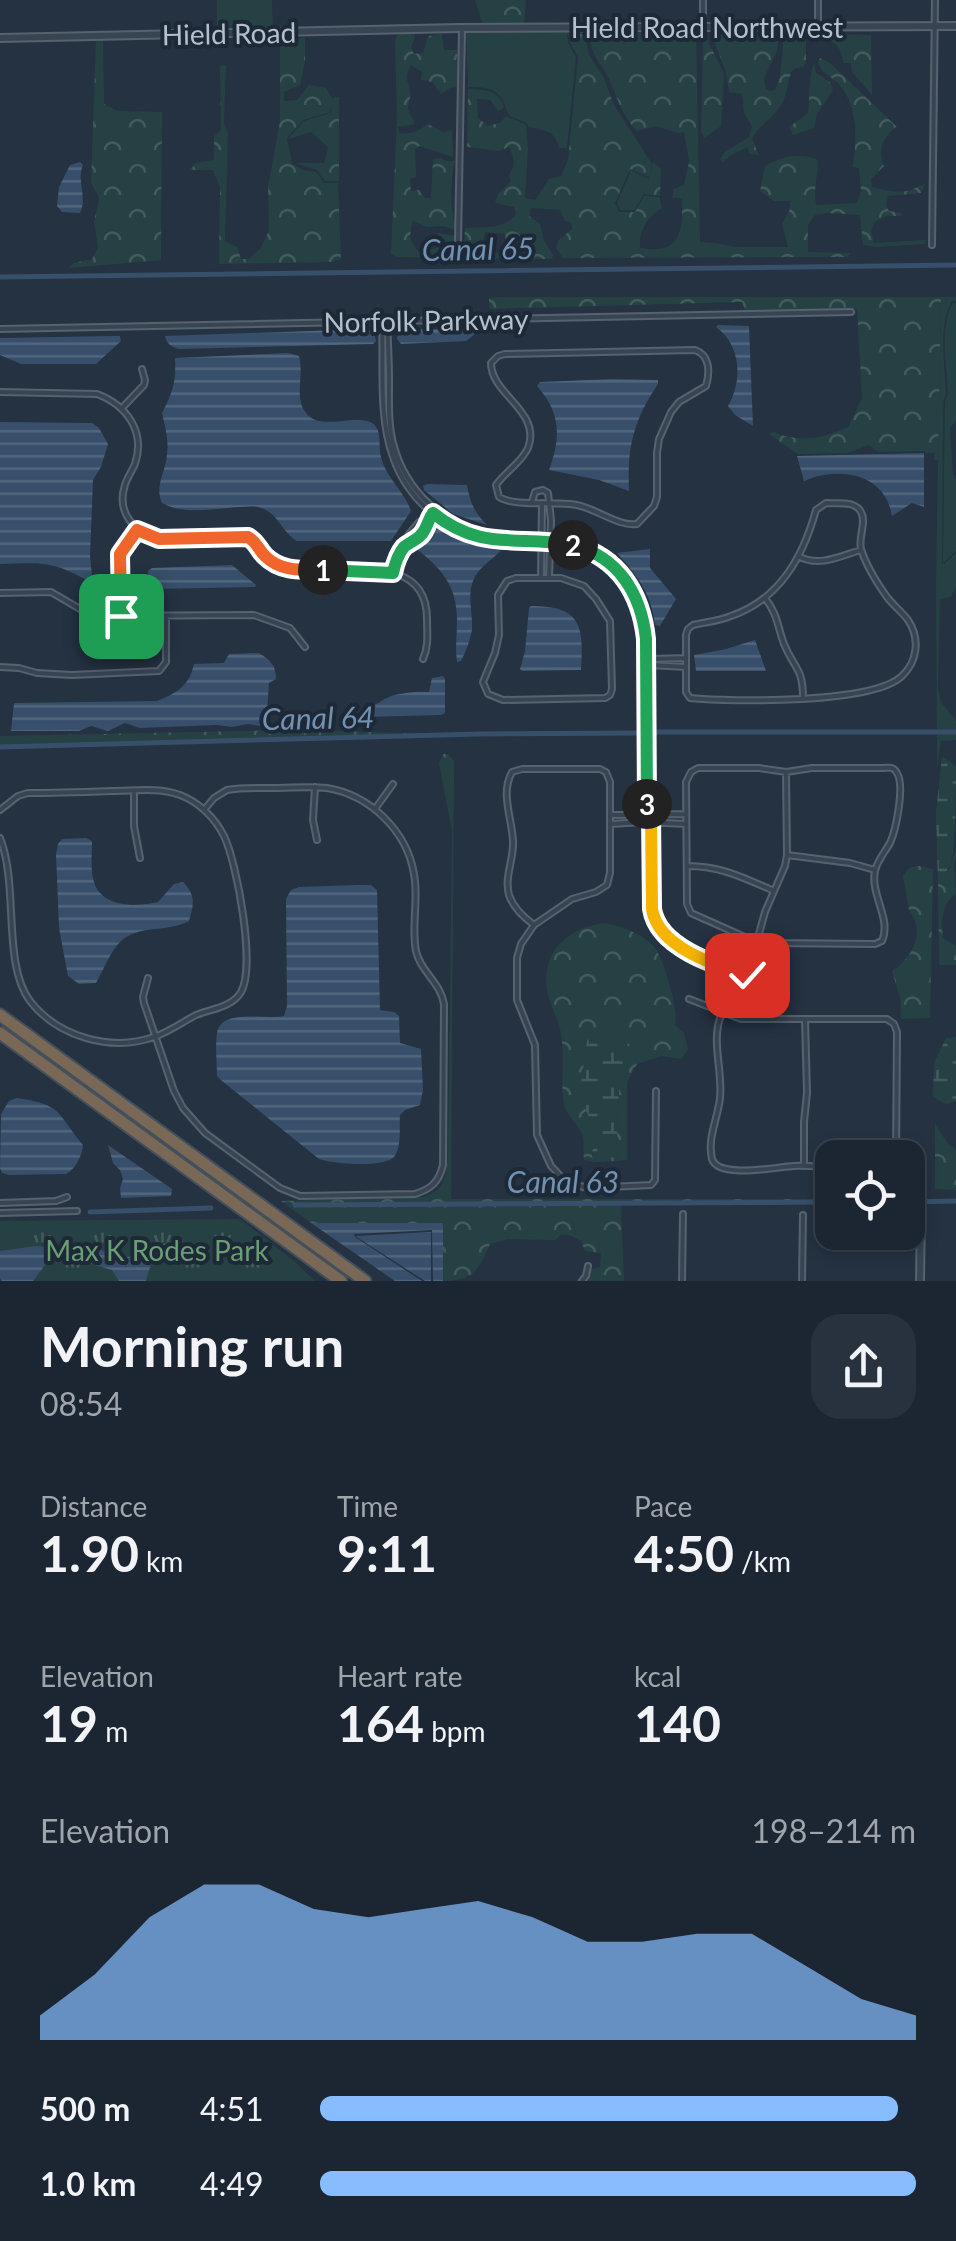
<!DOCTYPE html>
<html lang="en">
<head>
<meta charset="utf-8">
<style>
	:root { --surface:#1b2632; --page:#28323e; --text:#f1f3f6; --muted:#a0a5ac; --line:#39434d; --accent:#87bcff }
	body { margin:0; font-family:Lato,sans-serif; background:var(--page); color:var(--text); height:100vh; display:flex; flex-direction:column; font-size:38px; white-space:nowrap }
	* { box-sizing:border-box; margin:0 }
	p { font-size:32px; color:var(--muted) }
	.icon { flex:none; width:55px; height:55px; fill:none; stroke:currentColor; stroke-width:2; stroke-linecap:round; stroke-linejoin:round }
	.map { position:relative; height:1281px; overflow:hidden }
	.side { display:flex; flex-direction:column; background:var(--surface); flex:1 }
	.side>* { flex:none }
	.controls { position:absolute; left:815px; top:1140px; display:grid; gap:20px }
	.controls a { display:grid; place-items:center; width:110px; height:110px; border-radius:20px; background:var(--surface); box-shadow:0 5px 15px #0003,0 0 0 2px var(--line); font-size:50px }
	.pin { position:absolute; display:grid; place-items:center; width:85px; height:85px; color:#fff; margin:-42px; border-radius:20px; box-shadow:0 5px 15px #0006 }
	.km { position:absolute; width:50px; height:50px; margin:-25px; border-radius:50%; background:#222; color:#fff; font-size:28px; line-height:50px; text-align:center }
	.round { display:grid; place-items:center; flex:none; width:105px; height:105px; border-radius:30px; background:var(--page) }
	.overview { display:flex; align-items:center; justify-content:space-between; height:170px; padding:0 40px }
	h1 { font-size:55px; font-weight:700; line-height:75px }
	.metrics { display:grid; grid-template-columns:repeat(3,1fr); gap:15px; height:170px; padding:10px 40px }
	.metrics div { display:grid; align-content:center }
	.metrics b { font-size:50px; font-weight:700 }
	.metrics small { font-size:28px; font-weight:400 }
	.metrics p { font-size:28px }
	.chart { height:280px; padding:20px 40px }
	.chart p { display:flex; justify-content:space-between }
	.chart svg { width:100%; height:180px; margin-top:10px; fill:var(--accent); opacity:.7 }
	ul { padding:0 40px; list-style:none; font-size:32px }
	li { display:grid; grid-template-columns:160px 120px 1fr; align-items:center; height:75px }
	li i { height:25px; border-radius:12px; background:var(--accent) }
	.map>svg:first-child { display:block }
	.grass { fill:#264143 }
	.forest { fill:url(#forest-crowns) }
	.wetland { fill:url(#wetland-marsh) }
	.park { fill:url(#park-tufts) }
	.water { fill:url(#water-rules) }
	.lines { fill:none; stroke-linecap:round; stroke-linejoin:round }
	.canal { stroke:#374f6a; stroke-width:5 }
	.minor-casing { stroke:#56626f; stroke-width:8 }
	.tertiary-casing { stroke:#56626f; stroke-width:10 }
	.motorway-casing { stroke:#434f5c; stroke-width:15 }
	.minor { stroke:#384452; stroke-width:4 }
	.tertiary { stroke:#384452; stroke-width:6 }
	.motorway { stroke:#786855; stroke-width:11 }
	.split-1-casing { stroke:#fff; stroke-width:20 }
	.split-2-casing { stroke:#fff; stroke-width:20 }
	.split-3-casing { stroke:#fff; stroke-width:20 }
	.split-4-casing { stroke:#fff; stroke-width:20 }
	.split-1 { stroke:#f0652b; stroke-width:12 }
	.split-2 { stroke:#22a559; stroke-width:12 }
	.split-3 { stroke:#22a559; stroke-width:12 }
	.split-4 { stroke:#f5b400; stroke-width:12 }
	.labels { text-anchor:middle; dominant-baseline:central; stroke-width:8; stroke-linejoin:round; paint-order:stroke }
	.street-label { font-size:28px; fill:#b5bfcc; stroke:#1d2937 }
	.park-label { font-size:28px; fill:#6a9e73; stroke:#1d2937 }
	.water-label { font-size:30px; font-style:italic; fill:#7391b1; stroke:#1d2937 }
</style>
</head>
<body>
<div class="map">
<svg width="956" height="1281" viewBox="0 0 956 1281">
	<defs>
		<pattern id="forest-crowns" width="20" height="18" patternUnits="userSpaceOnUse" patternTransform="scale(2.5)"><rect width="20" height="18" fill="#264143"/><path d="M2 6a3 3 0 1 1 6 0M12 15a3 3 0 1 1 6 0" fill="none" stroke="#435b5d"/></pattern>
		<pattern id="wetland-marsh" width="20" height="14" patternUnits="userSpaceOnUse" patternTransform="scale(2.5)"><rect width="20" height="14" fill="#264143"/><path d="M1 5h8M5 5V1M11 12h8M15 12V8" fill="none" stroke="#435b5d"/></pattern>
		<pattern id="park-tufts" width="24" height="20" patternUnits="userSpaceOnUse" patternTransform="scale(2.5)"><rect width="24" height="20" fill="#264143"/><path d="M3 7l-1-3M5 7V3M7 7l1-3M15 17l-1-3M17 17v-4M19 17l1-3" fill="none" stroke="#435b5d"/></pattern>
		<pattern id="water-rules" width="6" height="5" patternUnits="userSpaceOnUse" patternTransform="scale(2.5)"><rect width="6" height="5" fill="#374f6a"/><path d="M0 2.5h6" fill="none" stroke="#52677e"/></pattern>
	</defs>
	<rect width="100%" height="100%" fill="#243242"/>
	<path class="grass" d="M217 0H272L273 30 217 31Z
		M578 30 567 34 568 43 576 57 567 148H559C555 130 544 130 528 127L527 123 509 116C500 90 495 87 468 87L466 32Z
		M941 297H956V301H952C938 324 945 367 946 394L943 401 942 563 944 564 956 553V587L951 597 940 599 938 689 941 702 956 721V740L941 741 937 769 936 582Z
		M953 303H956V420L950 428 953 475 956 479V551L943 563 945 401 948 394C947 368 939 324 953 303Z"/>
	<path class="forest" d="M475 0H526L524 24H483Z
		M578 32 585 36 589 55 603 76 614 105 652 164 649 177 630 169 615 203 619 212H635L644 196 659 197 662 208C648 216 638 231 640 248 681 255 683 232 682 198H672L674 189 684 185 689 161 684 132 678 133 656 126 637 131C622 116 617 97 609 79 600 60 591 59 590 33H696L700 242 715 243 734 247H788L782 224 790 209V201H774L760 191 765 166C782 156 800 152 818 160 818 175 813 190 816 205L857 203 861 191 859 168 853 167C857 139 859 100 834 80 826 73 822 74 818 62L820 58 830 63 897 127C883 136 877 150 884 166L871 179 872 187C884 190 899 194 911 190 916 188 920 185 925 184L921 193 888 196 886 205 889 211 902 213 900 216H886L874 222 871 231 874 243 926 240 925 244 877 247 863 245 860 215 827 213 815 215 808 225V252L850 253 847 257 563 258 556 248 558 241 572 229 571 222 565 221 560 210 531 208 529 216 540 224 544 241 553 255 552 259 465 258V251L501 252 507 248 505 234 485 232 482 247 464 244 465 228C484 227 504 230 516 214L514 207 495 203 498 194 511 181 509 175C516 165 514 158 509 147L499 151 467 147 468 89C485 90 498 89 504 107L498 111 490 100 477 99 478 118 488 126 501 122 506 116 526 125 528 149 525 198 535 200 549 179 561 176 568 160 578 57 570 43 568 34Z
		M398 33H414L415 38 411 47 414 54 423 53 428 36 442 34 444 50H457V87L450 88 441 94 432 82 421 80 422 72 411 65C404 79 407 77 410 90 412 96 408 102 408 108 409 114 413 118 415 124L398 127 399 133C411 135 418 131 428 124L443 132 452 130 453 157 419 146 415 149 416 177 410 179 411 191 419 190 425 198H431L433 159 442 158 445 161H455C450 181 450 205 455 226L453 229 443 226 427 227 413 221C409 233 409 242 419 252L437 248 438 233 455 236 454 258 398 257 391 254 397 117 395 41Z
		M711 33 779 34 777 51 764 78 766 89 770 91 775 90 780 77 784 33H800L806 39V62L803 67C794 69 793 67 790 76 786 89 788 95 779 108 771 120 757 127 752 139L759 155 749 154 748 147 731 155 723 162 720 159 725 152 749 137 752 126 744 113 742 94 729 92 726 72Z
		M828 34 871 35 872 95 852 72 851 63H844C841 52 840 44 828 41Z
		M287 37 305 38V62L300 85 284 92V101L297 100 309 85 326 88 333 100 330 112 303 120 287 138 292 164 303 170 316 172 324 183H338L341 259 332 262 219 264 220 187 213 170H190L196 163 214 160V136L221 130 220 66 226 65 224 123 228 133 225 241 237 247 241 259H249L261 248 269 230 268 187 280 121V41Z
		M706 37 724 74 721 126 704 138 701 131 703 41Z
		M96 38 103 39 104 104 118 111 162 112 161 260 68 268 74 263 92 259 98 247 94 222 99 198 91 182Z
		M814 63 816 73 830 82 833 90 817 114 814 128 793 135 789 127 808 113C810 96 808 78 814 63Z
		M339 97V181H325L317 170 294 163H324L328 147 311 132 288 139 304 121 331 113 333 98Z
		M653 162 661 169 660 196 644 194 634 210H620L617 203 631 171 649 179Z
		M501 297H941L938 460H934V453H926L924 451 878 452 869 445 848 453 798 454 769 434 773 432C801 443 820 439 848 427L862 398 857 309 745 311 742 302 489 309V298Z
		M289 730 442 734 444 736 290 738 0 747V736Z
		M443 754H448L454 761V773L451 1199H832V1202L621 1203 624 1281H589L591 1269 600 1267 601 1253 585 1251 581 1241 569 1235H561L555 1240 508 1239 490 1244C478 1270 474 1281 443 1281L442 1223H311L281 1201 423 1197C446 1189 445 1179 448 1157L452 831 439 763Z
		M956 847 954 868 956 893C941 906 941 919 943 938L956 946V965H939L938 885 941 877 950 868Z
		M919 866 933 869 930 1018 901 1019V1001L892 971C913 958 926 931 909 910L903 876 909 868Z
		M605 923C621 926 644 934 655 948 664 960 679 1011 675 1025L684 1033 688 1050 681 1059 661 1056 637 1064 627 1082V1160L616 1161 619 1084 631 1065 591 1122 597 1143 592 1151 593 1162 584 1160C583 1152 584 1145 583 1137 580 1125 566 1116 564 1104 560 1081 565 1057 561 1034 559 1019 549 1005 547 990 541 951 569 927 605 923Z
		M935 1124 948 1144 956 1150V1190L935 1189Z"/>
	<path class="wetland" d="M942 756 956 766C956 795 956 839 951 864 947 872 941 877 938 885L936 813Z
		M596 1031 628 1032 631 1065 619 1084 616 1161 593 1162 592 1151 597 1143 580 1091 587 1041Z
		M956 1037V1101L946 1104 933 1097 934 1063 946 1038Z"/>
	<path class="park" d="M240 1219 294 1261 315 1281H0V1221Z"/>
	<path class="water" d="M80 162 83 165C76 181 88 197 80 213L62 212 57 206 59 187 70 165Z
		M718 325 749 326 753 426 735 415 728 406C743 380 741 345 716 327Z
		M471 328 479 329V331L466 341 401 344 397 339 398 331 403 330Z
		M367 329 373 330 376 341 373 344 179 349C171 347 167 344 165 336Z
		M114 336H120L121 341 96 364H21L0 355V338Z
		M288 353 299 356C304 373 295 396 304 410 317 433 350 414 370 422 383 427 378 446 381 457 386 478 405 492 411 511L391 541H297C283 533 279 516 264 509 256 505 248 507 240 507 216 508 184 516 162 503 154 486 166 472 167 454 169 440 165 427 162 413 173 391 176 383 175 358Z
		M613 379 658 380V384C633 421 627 448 629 491L599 480 549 470C561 437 561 413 537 386L540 382Z
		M0 422 92 423 99 428 108 444 101 467 93 480 90 556 92 576 88 581C52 560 39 563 0 564Z
		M924 453V507L912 503 892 516C885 473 839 466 804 481L797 456Z
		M427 484 467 485C470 502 474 512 487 525L453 514 424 490 423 486Z
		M438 528 476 545 501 551C491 560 478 568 473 581 467 597 473 613 472 630 470 641 466 651 461 661L457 662C455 649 457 634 457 620 457 587 443 570 418 550V547Z
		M650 549V568L676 599 660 626 655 625C651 592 637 576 617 553Z
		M232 565 256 585 255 587 152 589 148 585V571L152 568Z
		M531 606C581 606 584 625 581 670L522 671 520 669 525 651 529 608Z
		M755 640 766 671H696L694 655 726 649Z
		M259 653C270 660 276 665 276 679L269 683 266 727 248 724 232 727 217 725 140 728 125 723 108 731 91 726 79 731H11L14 703 157 701C177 693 189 686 194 664L224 663 229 654Z
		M443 676 445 679V713L441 715 365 717 363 714 365 706C379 705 378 702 389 697 397 693 420 691 429 692L432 678Z
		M86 838 92 841C92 854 90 869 94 882 102 908 137 907 158 902L174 884 183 882C196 895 194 904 189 921 168 933 138 924 120 942 110 952 103 971 96 983L79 984 68 976 59 928 56 854 58 844 62 839Z
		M358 885H371L377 890 380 1010 394 1012 399 1016 400 1043 421 1049 423 1090 420 1105 405 1110 400 1115C399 1127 402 1147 394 1157 383 1168 334 1164 319 1159L222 1081 217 1076C217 1062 215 1047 217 1033 221 1008 265 1020 284 1016L287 1006 286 899 291 890 299 887Z
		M17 1098C63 1105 56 1112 83 1145 82 1155 76 1169 66 1174L9 1175 2 1173 0 1168 1 1114 9 1101Z
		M108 1145 172 1189 171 1196 121 1198 120 1188 123 1179 120 1170 113 1163Z
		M311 1223H443V1281H433L432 1230 354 1234 355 1237 422 1281H395Z
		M431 1232V1281H425L355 1236Z
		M171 1242 173 1245C156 1251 150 1264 146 1281H119L112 1270 88 1263 86 1248C106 1247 107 1256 124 1257 140 1258 155 1245 171 1242Z
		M36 1246 45 1247 48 1261 33 1281H2L0 1278V1251Z"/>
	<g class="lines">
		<path class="canal" d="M0 277 956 265
			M655 732H956
			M0 747 479 734 638 733
			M908 1202 956 1201
			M295 1205 832 1202
			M90 1212 211 1208"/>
		<g class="minor-casing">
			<path id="minor" d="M703 0V25
				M818 25V0
				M458 241 462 28
				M932 245 935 0
				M382 321C384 364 378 416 393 457 408 501 448 534 494 541 514 543 535 540 555 542 611 546 640 587 646 639L648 917C652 927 657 936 665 943 683 958 739 980 763 982
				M387 321C388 341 389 362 389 382 389 402 388 423 393 443 405 491 445 528 494 536 515 539 535 537 556 538 607 540 638 577 650 624L653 917C657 927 662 936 672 943 692 957 738 974 763 978V1019
				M0 329 851 312
				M695 350C710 355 710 372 706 386L679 402 671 412 659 439 657 453V497L654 506 637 524C619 527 597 509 577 505 556 501 514 507 499 497L496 485C505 472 522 462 528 448 542 411 491 395 491 363L498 356 505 354Z
				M0 392 97 394C126 405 146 431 135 464 132 471 127 478 125 485 116 512 134 533 159 539L248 537C264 546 268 566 291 570 335 577 428 547 427 620 427 633 429 646 423 659
				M122 408 144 385 145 380 142 369
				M532 502 535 492 543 490 548 493 551 520 549 578
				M826 503C837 504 855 500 861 512 867 522 858 537 861 549 866 565 877 583 887 597 893 605 902 612 908 620 920 638 918 661 902 676 873 704 732 702 690 698L686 692V635L688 629 693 625C706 622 719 621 731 616 780 599 803 557 816 510Z
				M405 546C425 537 422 527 432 513
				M800 557C820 567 840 556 861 550
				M394 572 409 534 419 522 427 520
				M516 578H561L584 586 596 599 610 621 612 689 610 695 605 698 503 700 488 694 483 682 495 653 499 635 498 595 507 581Z
				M541 578 542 503
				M0 593 51 592 92 616 254 615 290 628 305 647
				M765 598C778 615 777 625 784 644 794 669 803 667 803 698
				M121 615 120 554 136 531
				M651 659 686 658
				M650 665 686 667
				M0 667 19 668 37 673 72 675 159 671 166 662V616
				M698 768H759L786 772 812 768H883C890 768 893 766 897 773 905 786 896 830 890 843 885 852 877 861 875 871 870 895 892 919 882 941L875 944 766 943 747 938 691 913 687 904 686 782 691 772Z
				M315 787 313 820 317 840
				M134 791V826L140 858
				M375 809 393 784
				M0 810 18 796 28 793C56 793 84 792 112 791 134 791 159 787 180 795 199 802 215 818 224 836 237 863 256 966 241 992 232 1008 209 1009 194 1016 181 1023 169 1032 154 1037 111 1052 58 1037 30 1001 2 964 19 885 0 838
				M611 815 686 814
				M611 824 643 822 686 824
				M787 855 850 863 875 870
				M688 866C721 866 744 878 774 891
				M534 925C523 917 513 907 509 895 504 877 514 860 513 841 512 818 500 793 512 772L522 769H600L606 772 610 782V873L607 885 596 892 572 899 534 925 521 944 517 958V1000L535 1045 537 1135 551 1166 567 1183 588 1188 651 1185 655 1180 656 1091
				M757 941 765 912 785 866 787 855 786 772
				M148 978 143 997 144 1003 174 1091 183 1108 205 1133 280 1188 300 1196 415 1194C431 1189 439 1182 443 1165L444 1004C441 983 420 971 416 951 411 926 419 899 414 874 407 831 370 795 327 788 309 786 291 788 273 788 258 788 242 787 227 790L214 798 204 810
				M689 999 741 1019H887L894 1024 897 1032 896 1158
				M722 1013C710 1039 723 1070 720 1098 718 1118 707 1138 712 1159 718 1179 777 1167 793 1166 807 1165 819 1167 832 1168
				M753 1017 756 982
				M804 1164V1122L807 1093 805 1019
				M0 1203 56 1201 67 1197
				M0 1213 77 1211
				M582 1281 586 1276 588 1266
				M682 1281 683 1214
				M802 1281 803 1215"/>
		</g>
		<g class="tertiary-casing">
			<path id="tertiary" d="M0 38 458 28 956 26
				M920 1281 921 1213"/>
		</g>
		<g class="motorway-casing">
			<path id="motorway" d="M0 1015 365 1281
				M0 1033 341 1281"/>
		</g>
		<use href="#minor" class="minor"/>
		<use href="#tertiary" class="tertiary"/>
		<use href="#motorway" class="motorway"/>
	</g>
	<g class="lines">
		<g class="split-1-casing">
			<path id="split-1" d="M121 616 120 554 137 530 159 539 248 537C257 542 258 549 265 556 281 572 302 570 323 570"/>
		</g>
		<g class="split-2-casing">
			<path id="split-2" d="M323 570 393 573C395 564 398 554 404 547 411 541 421 539 425 529 428 524 429 518 433 513 481 552 519 535 573 545"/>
		</g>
		<g class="split-3-casing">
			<path id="split-3" d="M573 545C619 557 641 594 646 639L647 804"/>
		</g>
		<g class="split-4-casing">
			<path id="split-4" d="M647 804V816H651L652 909C658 947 714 965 747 975"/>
		</g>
		<use href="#split-1" class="split-1"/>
		<use href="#split-2" class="split-2"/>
		<use href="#split-3" class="split-3"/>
		<use href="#split-4" class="split-4"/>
	</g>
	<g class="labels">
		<g class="street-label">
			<text x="707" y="27">Hield Road Northwest</text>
			<text transform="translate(229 33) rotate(-1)">Hield Road</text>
			<text transform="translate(426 320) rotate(-1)">Norfolk Parkway</text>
		</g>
		<g class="park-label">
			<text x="157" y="1250">Max K Rodes Park</text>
		</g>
		<g class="water-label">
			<text transform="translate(478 248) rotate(-1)">Canal 65</text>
			<text transform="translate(318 717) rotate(-1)">Canal 64</text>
			<text x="563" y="1181">Canal 63</text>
		</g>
	</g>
</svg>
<div class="controls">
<a><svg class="icon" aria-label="locate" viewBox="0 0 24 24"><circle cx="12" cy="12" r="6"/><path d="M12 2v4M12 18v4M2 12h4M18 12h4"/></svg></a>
</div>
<div class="pin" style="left:121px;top:616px;background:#1e9e55"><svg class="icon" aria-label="arrive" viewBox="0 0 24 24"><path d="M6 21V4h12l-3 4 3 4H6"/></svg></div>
<div class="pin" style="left:747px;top:975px;background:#d93025"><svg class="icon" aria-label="check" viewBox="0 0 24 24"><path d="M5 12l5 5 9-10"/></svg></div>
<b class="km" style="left:323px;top:570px">1</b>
<b class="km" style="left:573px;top:545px">2</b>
<b class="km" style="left:647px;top:804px">3</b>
</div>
<section class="side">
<div class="overview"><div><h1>Morning run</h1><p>08:54</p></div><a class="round"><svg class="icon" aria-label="share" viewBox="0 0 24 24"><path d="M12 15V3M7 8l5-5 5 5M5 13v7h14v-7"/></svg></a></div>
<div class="metrics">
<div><p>Distance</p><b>1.90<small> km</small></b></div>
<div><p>Time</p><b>9:11</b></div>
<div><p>Pace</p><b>4:50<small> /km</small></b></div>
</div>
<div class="metrics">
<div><p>Elevation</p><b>19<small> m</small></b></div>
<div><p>Heart rate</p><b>164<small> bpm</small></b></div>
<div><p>kcal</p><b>140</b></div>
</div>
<div class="chart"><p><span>Elevation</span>198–214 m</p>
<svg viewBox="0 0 160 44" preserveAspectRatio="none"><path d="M0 44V38L10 28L20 14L30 6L40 6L50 12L60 14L70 12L80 10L90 14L100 20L110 20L120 18L130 18L140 26L150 34L160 38V44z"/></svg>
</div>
<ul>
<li><b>500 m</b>4:51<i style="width:97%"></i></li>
<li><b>1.0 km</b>4:49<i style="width:100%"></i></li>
</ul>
</section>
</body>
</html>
